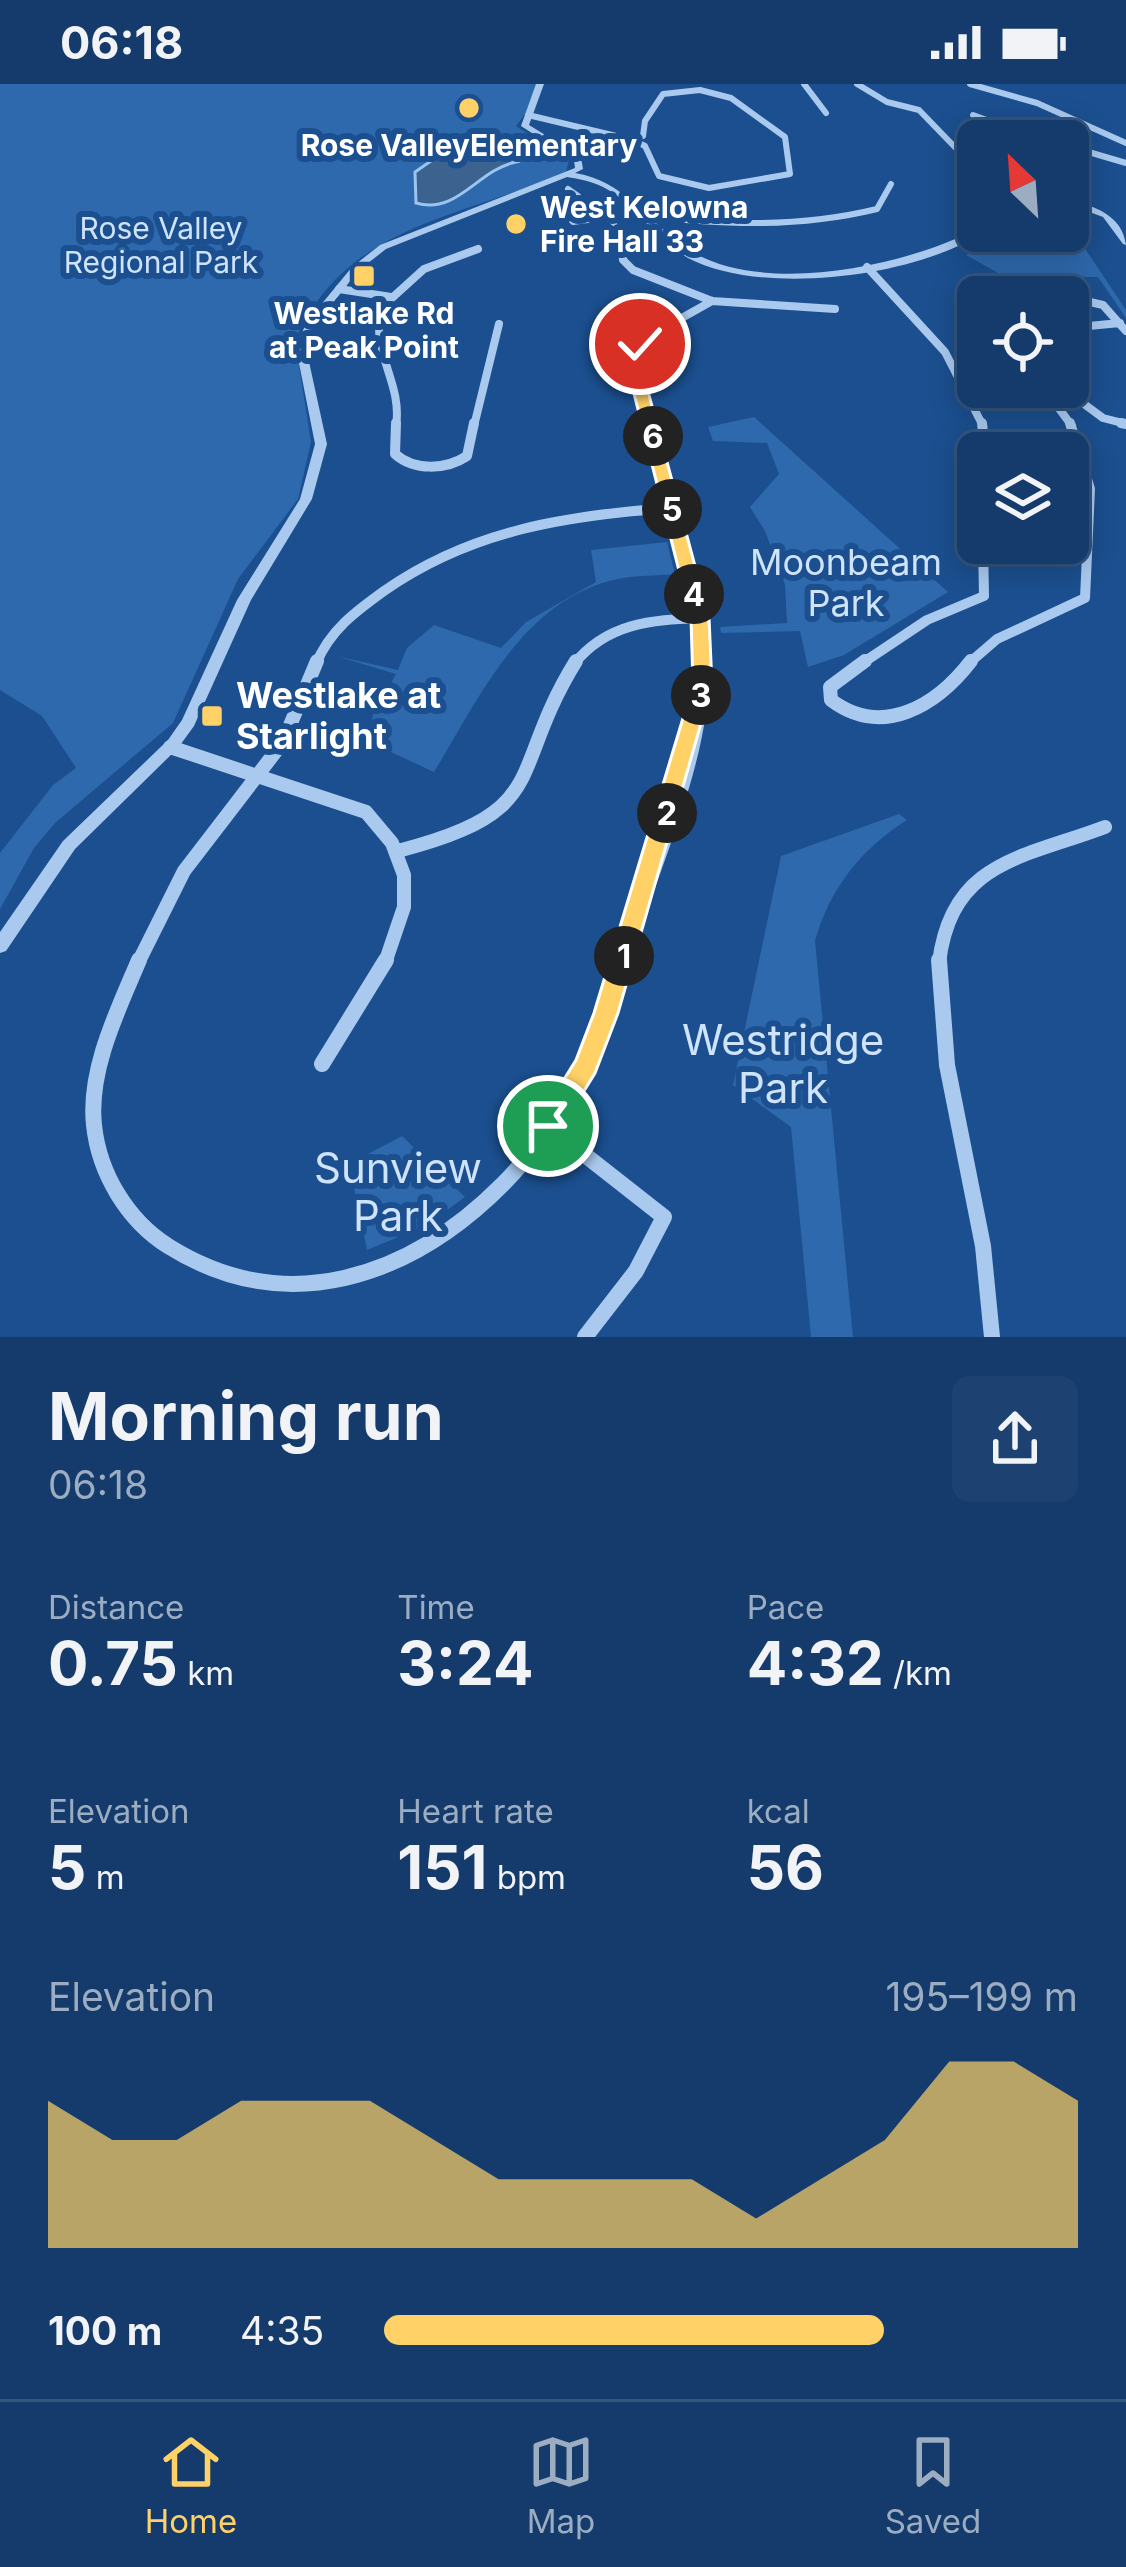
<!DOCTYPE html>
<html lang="en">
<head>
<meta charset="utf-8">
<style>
	:root { --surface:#143b6b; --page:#1d4271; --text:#f1f3f6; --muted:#9dadc1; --line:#33557e; --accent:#ffd166 }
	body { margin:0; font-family:Inter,sans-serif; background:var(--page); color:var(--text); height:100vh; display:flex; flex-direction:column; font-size:45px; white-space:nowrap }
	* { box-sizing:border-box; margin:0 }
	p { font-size:39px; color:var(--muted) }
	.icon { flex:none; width:66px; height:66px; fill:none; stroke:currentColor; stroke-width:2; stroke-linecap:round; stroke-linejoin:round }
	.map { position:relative; height:1253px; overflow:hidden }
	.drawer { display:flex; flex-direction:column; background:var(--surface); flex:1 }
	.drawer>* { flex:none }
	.needle { width:78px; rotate:335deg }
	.fabs { position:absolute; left:957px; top:36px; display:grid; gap:24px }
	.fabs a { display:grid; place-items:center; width:132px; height:132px; border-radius:18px; background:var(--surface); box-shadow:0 6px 30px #0003,0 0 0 3px var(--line); font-size:60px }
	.pin { position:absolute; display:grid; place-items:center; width:102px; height:102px; color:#fff; margin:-51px; border:6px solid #fff; border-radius:50%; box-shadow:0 3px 12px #0007 }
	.km { position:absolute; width:60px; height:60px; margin:-30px; border-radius:50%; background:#222; color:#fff; font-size:33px; line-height:60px; text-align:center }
	.round { display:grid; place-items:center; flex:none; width:126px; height:126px; border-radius:18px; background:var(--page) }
	.summary { display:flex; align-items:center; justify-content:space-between; height:204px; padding:0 48px }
	h1 { font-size:66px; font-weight:700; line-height:90px }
	.metrics { display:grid; grid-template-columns:repeat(3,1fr); gap:18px; height:204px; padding:12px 48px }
	.metrics div { display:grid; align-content:center }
	.metrics b { font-size:60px; font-weight:700 }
	.metrics small { font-size:33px; font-weight:400 }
	.metrics p { font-size:33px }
	.chart { height:336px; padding:24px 48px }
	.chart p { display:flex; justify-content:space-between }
	.chart svg { width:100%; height:216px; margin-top:12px; fill:var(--accent); opacity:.7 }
	ul { padding:0 48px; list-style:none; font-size:39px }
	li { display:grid; grid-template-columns:192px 144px 1fr; align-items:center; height:90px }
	li i { height:30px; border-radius:15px; background:var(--accent) }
	.status { display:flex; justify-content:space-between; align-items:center; height:84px; padding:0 60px; background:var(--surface); direction:ltr }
	.status svg { height:33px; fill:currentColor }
	.tabs { display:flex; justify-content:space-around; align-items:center; height:168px; border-top:3px solid var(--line); background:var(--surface); font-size:33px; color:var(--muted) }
	.tabs a { display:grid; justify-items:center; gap:6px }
	.tabs .current { color:var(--accent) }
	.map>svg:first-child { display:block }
	.green { fill:#2e69ad }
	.water { fill:#3c6290; stroke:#9cc4f0; stroke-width:3 }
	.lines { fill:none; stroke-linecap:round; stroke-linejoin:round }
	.minor-far4 { stroke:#a9c9ee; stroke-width:6 }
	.minor-far3 { stroke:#a9c9ee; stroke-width:8 }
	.minor-far2 { stroke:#a9c9ee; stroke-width:10 }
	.minor-far1 { stroke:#a9c9ee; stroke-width:14 }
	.minor { stroke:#a9c9ee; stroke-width:16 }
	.tertiary { fill:#a9c9ee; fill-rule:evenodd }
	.route { fill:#ffd166; stroke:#fff; stroke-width:3 }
	.poi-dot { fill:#ffd166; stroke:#1b4f8f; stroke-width:4.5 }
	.labels { text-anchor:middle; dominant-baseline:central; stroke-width:12; stroke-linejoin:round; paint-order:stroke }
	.far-poi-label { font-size:30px; font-weight:bold; fill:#fff; stroke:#1b4f8f }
	.far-park-label { font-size:30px; fill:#cfe3fa; stroke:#1b4f8f }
	.park-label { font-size:36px; fill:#cfe3fa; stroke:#1b4f8f }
	.poi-label { font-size:36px; font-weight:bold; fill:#fff; stroke:#1b4f8f; text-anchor:start }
	.near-park-label { font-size:42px; fill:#cfe3fa; stroke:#1b4f8f }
</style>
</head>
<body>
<div class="status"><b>06:18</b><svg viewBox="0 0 49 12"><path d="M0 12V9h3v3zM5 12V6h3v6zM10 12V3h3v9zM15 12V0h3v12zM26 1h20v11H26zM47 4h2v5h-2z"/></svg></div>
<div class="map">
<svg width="1126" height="1253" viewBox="0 0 1126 1253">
	<rect width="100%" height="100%" fill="#1b4f8f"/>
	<path class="green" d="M0 0H538L531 22 516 42 569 76 566 88C461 134 345 140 295 257L311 358 298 415 238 495 173 639 55 739 34 764 0 825V769L53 701 76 684 42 632 0 606Z
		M1068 139 1126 226V234L1098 193H1005L966 171 1005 147H1068Z
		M754 333 948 508 844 571 808 583 800 547 721 549 720 543 787 539 785 501 765 447 750 423 779 390 767 359 713 357 708 343Z
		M667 458 675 490C656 492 636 491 618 495 523 515 480 613 434 688L367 657 373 631 396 590 336 572 398 586 407 564 434 541 501 564 526 538 596 498 591 466Z
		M899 730 907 736C861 765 830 804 815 857L853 1253H811L791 1043 733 1001 781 772Z
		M402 1052 465 1113 425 1142 367 1166 349 1080Z"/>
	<path class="water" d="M444 68 502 71 516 78C477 86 458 131 416 119L415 88Z"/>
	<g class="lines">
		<path class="minor-far4" d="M804 0 826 29
			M857 0 887 18 919 26 978 87
			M970 0 1037 19 1126 59
			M700 6 731 14 785 53 790 90 709 104 659 92 645 62 633 56 643 52 645 37 663 10Z
			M528 31 633 56
			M973 31 1043 57
			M1068 62 1126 79
			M568 105 578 112 556 120 573 138 609 133
			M644 132C723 141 799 144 877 125L891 100
			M620 152 604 121 624 114"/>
		<path class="minor-far3" d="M620 149 623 176 633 186 712 217 835 225
			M867 183 945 268 983 342
			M339 205 391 213
			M1068 213 1103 221 1126 247
			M1068 244 1120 239
			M1043 303 1072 342
			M1061 303 1103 334 1126 340
			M396 342C403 298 369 267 382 223L424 185 478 165
			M474 342 499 240
			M651 342 632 274 648 253 712 217"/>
		<path class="minor-far2" d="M396 339 395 370C414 387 446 386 467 372L474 339
			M650 339 688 472 702 580
			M982 339 985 369
			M1121 339 1126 340
			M316 580C330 546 355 528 384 507 471 446 568 431 672 424
			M574 580C607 539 651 536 700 534
			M861 580 927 536 984 512 983 459
			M968 580 997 555 1085 514 1090 405 1070 339"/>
		<path class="minor-far1" d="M865 577 830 603 831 616C883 655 937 621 971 577
			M170 663 366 728 392 759 404 791V823L385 879
			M398 767C555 726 506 690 576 577
			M138 879 184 787 283 658 317 577
			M621 879C650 788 706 671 702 577
			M939 879C951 777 1023 774 1105 743"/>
		<path class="minor" d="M139 876C118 926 88 986 94 1041 99 1089 127 1136 168 1162 286 1236 410 1194 504 1099 564 1038 597 956 622 876
			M939 876 947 981 983 1162 992 1253
			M322 980 386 876
			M548 1042 664 1133 636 1187 585 1253"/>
		<path class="tertiary" d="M536 0H544L529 41 581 73 583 85 575 89C623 97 646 134 682 161 754 215 903 183 977 145L985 147C918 193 761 213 688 174 655 156 636 120 603 103 591 97 579 95 567 93L386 165 358 187 315 242 306 264 327 360 312 415 251 516 194 642 178 664 75 765 6 867 0 869V848L63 757 168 656 182 636 237 516 300 415 315 360 296 264 306 239 352 183 380 161 575 84 574 76 521 42Z
			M1068 114C1094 123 1122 130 1126 161L1123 160 1103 133 1068 120Z"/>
	</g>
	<path class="route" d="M640 255 647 260 639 274 709 534 712 601 618 929 595 989 557 1051 548 1054 535 1042 576 976 594 929 693 601 691 534 625 274Z"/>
	<g class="poi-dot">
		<circle cx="469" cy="24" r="12"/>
		<circle cx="516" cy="140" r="12"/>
		<rect x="352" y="180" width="24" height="24" rx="6"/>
		<rect x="200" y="620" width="24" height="24" rx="6"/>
	</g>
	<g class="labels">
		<g class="far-poi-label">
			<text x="469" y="61">Rose ValleyElementary</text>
			<text x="540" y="123" text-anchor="start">West Kelowna<tspan x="540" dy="34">Fire Hall 33</tspan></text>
			<text x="364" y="229">Westlake Rd<tspan x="364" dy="34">at Peak Point</tspan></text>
		</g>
		<g class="far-park-label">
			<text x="161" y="144">Rose Valley<tspan x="161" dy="34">Regional Park</tspan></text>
		</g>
		<g class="park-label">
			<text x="846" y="478">Moonbeam<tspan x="846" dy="41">Park</tspan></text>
		</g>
		<g class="poi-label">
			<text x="236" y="611">Westlake at<tspan x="236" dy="41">Starlight</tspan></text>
		</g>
		<g class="near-park-label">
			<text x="783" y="955">Westridge<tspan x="783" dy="48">Park</tspan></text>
			<text x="398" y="1083">Sunview<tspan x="398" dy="48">Park</tspan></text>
		</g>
	</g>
</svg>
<div class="fabs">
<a><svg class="needle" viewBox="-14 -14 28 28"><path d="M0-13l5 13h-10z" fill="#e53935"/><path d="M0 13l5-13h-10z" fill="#9dadc1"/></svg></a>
<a><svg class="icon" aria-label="locate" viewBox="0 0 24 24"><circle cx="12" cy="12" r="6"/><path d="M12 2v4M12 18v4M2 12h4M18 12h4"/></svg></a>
<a><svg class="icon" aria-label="layers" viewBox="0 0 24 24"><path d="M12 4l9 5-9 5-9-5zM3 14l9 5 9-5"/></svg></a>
</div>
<div class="pin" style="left:548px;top:1042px;background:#1e9e55"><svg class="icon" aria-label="arrive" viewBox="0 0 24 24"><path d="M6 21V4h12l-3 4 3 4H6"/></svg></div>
<div class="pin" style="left:640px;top:260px;background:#d93025"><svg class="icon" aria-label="check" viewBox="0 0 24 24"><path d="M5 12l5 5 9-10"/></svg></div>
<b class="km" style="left:624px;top:872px">1</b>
<b class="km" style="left:667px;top:729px">2</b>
<b class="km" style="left:701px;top:611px">3</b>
<b class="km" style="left:694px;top:510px">4</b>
<b class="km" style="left:672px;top:425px">5</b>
<b class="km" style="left:653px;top:352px">6</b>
</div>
<section class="drawer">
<div class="summary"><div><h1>Morning run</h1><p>06:18</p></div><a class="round"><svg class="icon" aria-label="share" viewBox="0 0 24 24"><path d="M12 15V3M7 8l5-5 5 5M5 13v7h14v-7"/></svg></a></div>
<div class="metrics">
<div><p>Distance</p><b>0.75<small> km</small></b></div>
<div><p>Time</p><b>3:24</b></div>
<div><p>Pace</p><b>4:32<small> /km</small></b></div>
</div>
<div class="metrics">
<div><p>Elevation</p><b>5<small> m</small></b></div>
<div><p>Heart rate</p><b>151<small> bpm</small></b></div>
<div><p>kcal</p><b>56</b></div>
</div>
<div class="chart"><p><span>Elevation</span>195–199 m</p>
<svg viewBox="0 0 160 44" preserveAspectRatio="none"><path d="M0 44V14L10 22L20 22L30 14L40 14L50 14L60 22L70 30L80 30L90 30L100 30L110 38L120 30L130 22L140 6L150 6L160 14V44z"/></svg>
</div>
<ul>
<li><b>100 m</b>4:35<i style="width:72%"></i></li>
</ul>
</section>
<nav class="tabs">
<a class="current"><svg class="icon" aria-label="home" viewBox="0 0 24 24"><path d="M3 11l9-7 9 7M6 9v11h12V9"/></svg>Home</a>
<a><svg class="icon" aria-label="map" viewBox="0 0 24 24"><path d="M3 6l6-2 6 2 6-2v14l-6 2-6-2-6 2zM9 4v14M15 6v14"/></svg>Map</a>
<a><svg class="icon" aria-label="saved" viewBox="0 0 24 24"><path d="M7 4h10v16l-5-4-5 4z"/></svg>Saved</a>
</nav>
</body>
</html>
